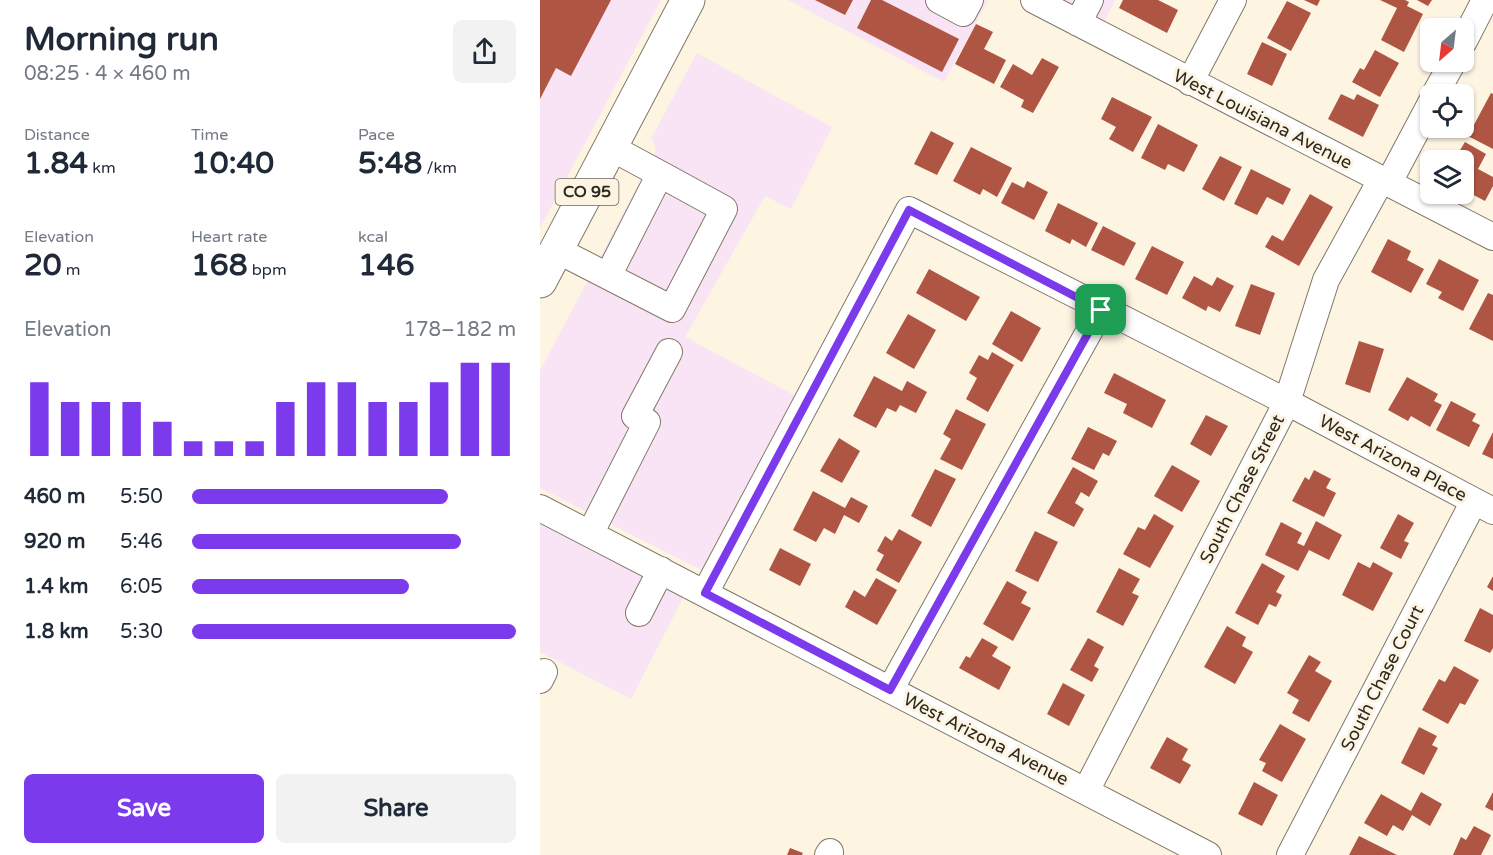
<!DOCTYPE html>
<html lang="en">
<head>
<meta charset="utf-8">
<style>
	:root { --surface:#fff; --page:#f2f2f3; --text:#1f2937; --muted:#747a83; --accent:#7c3aed }
	body { margin:0; font-family:"Varela Round",sans-serif; background:var(--page); color:var(--text); height:100vh; display:flex; flex-direction:column; font-size:22px; white-space:nowrap }
	* { box-sizing:border-box; margin:0 }
	p { font-size:20px; color:var(--muted) }
	.icon { flex:none; width:33px; height:33px; fill:none; stroke:currentColor; stroke-width:2; stroke-linecap:round; stroke-linejoin:round }
	.map { position:relative; flex:1; overflow:hidden }
	.details { display:flex; flex-direction:column; background:var(--surface); width:540px }
	.details>* { flex:none }
	.needle { width:39px; rotate:208deg }
	.tools { position:absolute; left:880px; top:18px; display:grid; gap:12px }
	.tools a { display:grid; place-items:center; width:54px; height:54px; border-radius:9px; background:var(--surface); box-shadow:0 2px 4px #0004; font-size:30px }
	.pin { position:absolute; display:grid; place-items:center; width:51px; height:51px; color:#fff; margin:-26px; border-radius:12px; box-shadow:0 3px 9px #0006 }
	.round { display:grid; place-items:center; flex:none; width:63px; height:63px; border-radius:9px; background:var(--page) }
	.summary { display:flex; align-items:center; justify-content:space-between; height:102px; padding:0 24px }
	h1 { font-size:33px; font-weight:700; line-height:45px }
	.figures { display:grid; grid-template-columns:repeat(3,1fr); gap:9px; height:102px; padding:6px 24px }
	.figures div { display:grid; align-content:center }
	.figures b { font-size:30px; font-weight:700 }
	.figures small { font-size:16px; font-weight:400 }
	.figures p { font-size:16px }
	.chart { height:168px; padding:12px 24px }
	.chart p { display:flex; justify-content:space-between }
	.chart svg { width:100%; height:108px; margin-top:6px; stroke:var(--accent); stroke-width:6 }
	.primary-button { display:flex; gap:12px; margin-top:auto; padding:12px 24px }
	.primary-button a { flex:1; height:69px; border-radius:9px; background:var(--accent); color:#fff; font-size:24px; font-weight:700; line-height:69px; text-align:center }
	.primary-button a+a { background:var(--page); color:var(--text) }
	ul { padding:0 24px; list-style:none; font-size:20px }
	li { display:grid; grid-template-columns:96px 72px 1fr; align-items:center; height:45px }
	li i { height:15px; border-radius:8px; background:var(--accent) }
	main { display:flex; flex:1; min-height:0 }
	.map>svg:first-child { display:block }
	.commercial { fill:#f8e4f4 }
	.building { fill:#ae5544 }
	.lines { fill:none; stroke-linecap:round; stroke-linejoin:round }
	.minor-casing { stroke:#807868; stroke-width:28 }
	.major-casing { stroke:#807868; stroke-width:35 }
	.minor { stroke:#fff; stroke-width:26 }
	.major { stroke:#fff; stroke-width:33 }
	.route-casing { stroke:#fff; stroke-width:12 }
	.route { stroke:#7c3aed; stroke-width:8 }
	.labels { text-anchor:middle; dominant-baseline:central; stroke-width:6; stroke-linejoin:round; paint-order:stroke }
	.shield { fill:#fdf4e2; stroke:#6b665c; stroke-width:1.5 }
	.shield-label { font-size:16px; font-weight:bold; fill:#2c2922 }
	.street-label { font-size:18px; fill:#2c2922; stroke:#fdf4e2 }
</style>
</head>
<body>
<main>
<section class="details">
<div class="summary"><div><h1>Morning run</h1><p>08:25 · 4 × 460 m</p></div><a class="round"><svg class="icon" aria-label="share" viewBox="0 0 24 24"><path d="M12 15V3M7 8l5-5 5 5M5 13v7h14v-7"/></svg></a></div>
<div class="figures">
<div><p>Distance</p><b>1.84<small> km</small></b></div>
<div><p>Time</p><b>10:40</b></div>
<div><p>Pace</p><b>5:48<small> /km</small></b></div>
</div>
<div class="figures">
<div><p>Elevation</p><b>20<small> m</small></b></div>
<div><p>Heart rate</p><b>168<small> bpm</small></b></div>
<div><p>kcal</p><b>146</b></div>
</div>
<div class="chart"><p><span>Elevation</span>178–182 m</p>
<svg viewBox="0 0 160 44" preserveAspectRatio="none"><path d="M5 44V14M15 44V22M25 44V22M35 44V22M45 44V30M55 44V38M65 44V38M75 44V38M85 44V22M95 44V14M105 44V14M115 44V22M125 44V22M135 44V14M145 44V6M155 44V6"/></svg>
</div>
<ul>
<li><b>460 m</b>5:50<i style="width:79%"></i></li>
<li><b>920 m</b>5:46<i style="width:83%"></i></li>
<li><b>1.4 km</b>6:05<i style="width:67%"></i></li>
<li><b>1.8 km</b>5:30<i style="width:100%"></i></li>
</ul>
<div class="primary-button"><a>Save</a><a>Share</a></div>
</section>
<div class="map">
<svg width="953" height="855" viewBox="0 0 953 855">
	<rect width="100%" height="100%" fill="#fdf4e2"/>
	<path class="commercial" d="M0 0H121L0 228Z
		M248 0H448L404 82Z
		M521 0H575L564 22Z
		M157 53 292 127 251 209 225 196 145 337 258 397 161 570 0 488V371L116 151 112 137Z
		M0 521 145 594 91 699 0 652Z"/>
	<path class="building" d="M0 0H71L31 76 16 68 0 99Z
		M275 0H313L305 15Z
		M331 0H342L419 39 402 72 317 28Z
		M583 0H618L638 10 627 33 579 8Z
		M764 0H780L777 6Z
		M840 0H865L869 2 867 6 883 14 864 52 841 40 857 8Z
		M877 0H892L888 6Z
		M747 1 771 13 751 51 727 38Z
		M436 24 453 32 444 49 466 60 454 84 415 64Z
		M722 42 747 54 732 86 707 74Z
		M835 50 859 63 840 97 812 82 820 68 824 70Z
		M502 58 519 67 493 113 481 107 484 100 460 87 473 64 492 75Z
		M951 93 953 94V149L928 136Z
		M801 94 814 100 817 94 839 105 823 137 788 119Z
		M572 97 612 117 593 152 569 139 576 127 561 119Z
		M618 124 658 145 644 172 628 164 625 170 601 158Z
		M391 131 414 143 397 175 374 164Z
		M925 142 946 154 938 169 953 177V186L945 201 924 190V160H914Z
		M431 147 472 168 457 197 443 189 440 195 413 181Z
		M680 156 702 167 684 201 662 189Z
		M711 169 751 189 743 205 727 197 717 215 694 204Z
		M487 181 508 192 494 220 461 203 472 182 484 188Z
		M770 194 793 207 759 266 725 247 732 235 743 241Z
		M518 203 558 223 546 247 532 239 530 244 505 231Z
		M563 226 596 243 584 266 551 250Z
		M848 239 871 251 867 260 884 269 871 293 831 272Z
		M612 246 644 262 627 295 595 279Z
		M899 259 939 280 923 311 898 298 902 292 886 284Z
		M389 269 440 297 426 321 376 293Z
		M654 276 672 286 677 277 694 286 680 312 668 306 666 311 642 298Z
		M711 284 735 293 720 335 695 326Z
		M948 293 953 295V341L929 329Z
		M471 311 501 328 482 362 452 344Z
		M368 314 396 330 374 369 346 353Z
		M819 341 844 349 830 393 805 384Z
		M452 352 474 365 448 412 426 399 437 378 429 373 439 355 448 360Z
		M574 373 626 400 612 428 583 413 587 404 564 393Z
		M334 376 362 391 367 381 387 392 376 413 360 405 356 412 347 408 336 428 313 416Z
		M867 377 898 394 894 401 902 405 890 427 871 416 868 421 848 410Z
		M911 401 936 414 932 421 940 425 929 447 896 430Z
		M416 409 446 424 422 470 400 459 411 439 403 434Z
		M666 415 688 426 671 456 650 444Z
		M548 427 577 441 569 456 563 453 554 470 531 459Z
		M953 432V459L942 454Z
		M299 438 320 451 302 483 280 471Z
		M632 465 660 481 642 512 614 496Z
		M533 467 558 481 549 497 541 492 535 503 544 509 534 527 507 513Z
		M395 469 416 479 391 527 371 516Z
		M774 470 791 479 786 488 796 493 784 517 752 501 765 477 769 480Z
		M273 491 305 508 311 497 328 506 319 523 304 515 295 534 284 528 276 542 253 530Z
		M614 514 634 526 610 568 583 554 598 527 605 530Z
		M858 514 874 523 864 541 869 543 861 559 840 548Z
		M776 521 802 535 789 560 769 550 758 571 725 555 741 522 762 533 757 543 764 546Z
		M359 529 382 542 359 583 336 570 344 555 337 551 345 536 352 541Z
		M495 531 518 542 498 582 475 571Z
		M240 548 271 564 260 586 229 570Z
		M818 562 830 568 833 562 853 573 833 611 802 595Z
		M722 563 745 576 736 592 742 595 736 607 729 604 718 625 695 613Z
		M579 568 600 579 592 593 599 596 583 626 556 612Z
		M953 576V591L947 587Z
		M336 578 357 590 337 625 305 607 314 590 325 597Z
		M467 581 487 592 481 603 491 608 473 641 443 624Z
		M940 608 953 615V648L950 653 924 641Z
		M687 626 706 637 702 646 713 652 695 684 664 667Z
		M442 638 458 647 452 656 471 667 459 690 419 668 426 656 430 658Z
		M548 638 564 647 554 666 559 669 552 682 530 670Z
		M769 655 781 662 775 671 792 681 769 722 752 713 759 700 747 693Z
		M914 666 939 680 925 705 920 703 908 724 882 710 899 679 905 682Z
		M523 683 545 695 529 726 507 714Z
		M740 724 766 739 742 782 722 771 726 763 719 760Z
		M879 727 897 736 892 745 898 748 884 775 861 763Z
		M627 737 648 749 642 760 651 765 640 784 610 768Z
		M714 782 738 795 722 826 698 814Z
		M881 792 902 804 890 826 872 815 863 831 853 825 847 836 824 823 841 794 871 811Z
		M953 792V811L945 807Z
		M934 826 951 835 941 855H913L921 837 926 840Z
		M819 836 857 855H809Z
		M250 848 263 853 262 855H247Z"/>
	<g class="lines">
		<g class="minor-casing">
			<path id="minor" d="M399 0 423 13 430 0
				M494 0 953 237
				M538 23 550 0
				M924 41 945 0
				M650 82 693 0
				M895 94 913 62
				M70 147 120 174
				M848 184 891 103
				M17 250 132 309 184 209 120 174 68 276
				M0 508 668 855
				M50 534 107 422 95 416 129 352
				M165 593 369 210 747 402 953 511
				M99 613 121 570
				M0 680 4 672
				M350 690 561 310
				M546 791 747 402 786 280 841 180
				M288 855 290 852
				M750 855 934 501"/>
		</g>
		<g class="major-casing">
			<path id="major" d="M0 281 148 0"/>
		</g>
		<use href="#minor" class="minor"/>
		<use href="#major" class="major"/>
	</g>
	<g class="lines">
		<g class="route-casing">
			<path id="route" d="M369 210 561 310 350 690 165 593Z"/>
		</g>
		<use href="#route" class="route"/>
	</g>
	<g class="labels">
		<rect class="shield" x="15.5" y="179" width="63" height="26" rx="4.5"/>
		<g class="shield-label">
			<text x="47" y="192">CO 95</text>
		</g>
		<g class="street-label">
			<text transform="translate(723 119) rotate(27)">West Louisiana Avenue</text>
			<text transform="translate(853 458) rotate(28)">West Arizona Place</text>
			<text transform="translate(702 489) rotate(-63)">South Chase Street</text>
			<text transform="translate(842 678) rotate(-63)">South Chase Court</text>
			<text transform="translate(446 739) rotate(27)">West Arizona Avenue</text>
		</g>
	</g>
</svg>
<div class="tools">
<a><svg class="needle" viewBox="-14 -14 28 28"><path d="M0-13l5 13h-10z" fill="#e53935"/><path d="M0 13l5-13h-10z" fill="#747a83"/></svg></a>
<a><svg class="icon" aria-label="locate" viewBox="0 0 24 24"><circle cx="12" cy="12" r="6"/><path d="M12 2v4M12 18v4M2 12h4M18 12h4"/></svg></a>
<a><svg class="icon" aria-label="layers" viewBox="0 0 24 24"><path d="M12 4l9 5-9 5-9-5zM3 14l9 5 9-5"/></svg></a>
</div>
<div class="pin" style="left:561px;top:310px;background:#1e9e55"><svg class="icon" aria-label="arrive" viewBox="0 0 24 24"><path d="M6 21V4h12l-3 4 3 4H6"/></svg></div>
</div>
</main>
</body>
</html>
